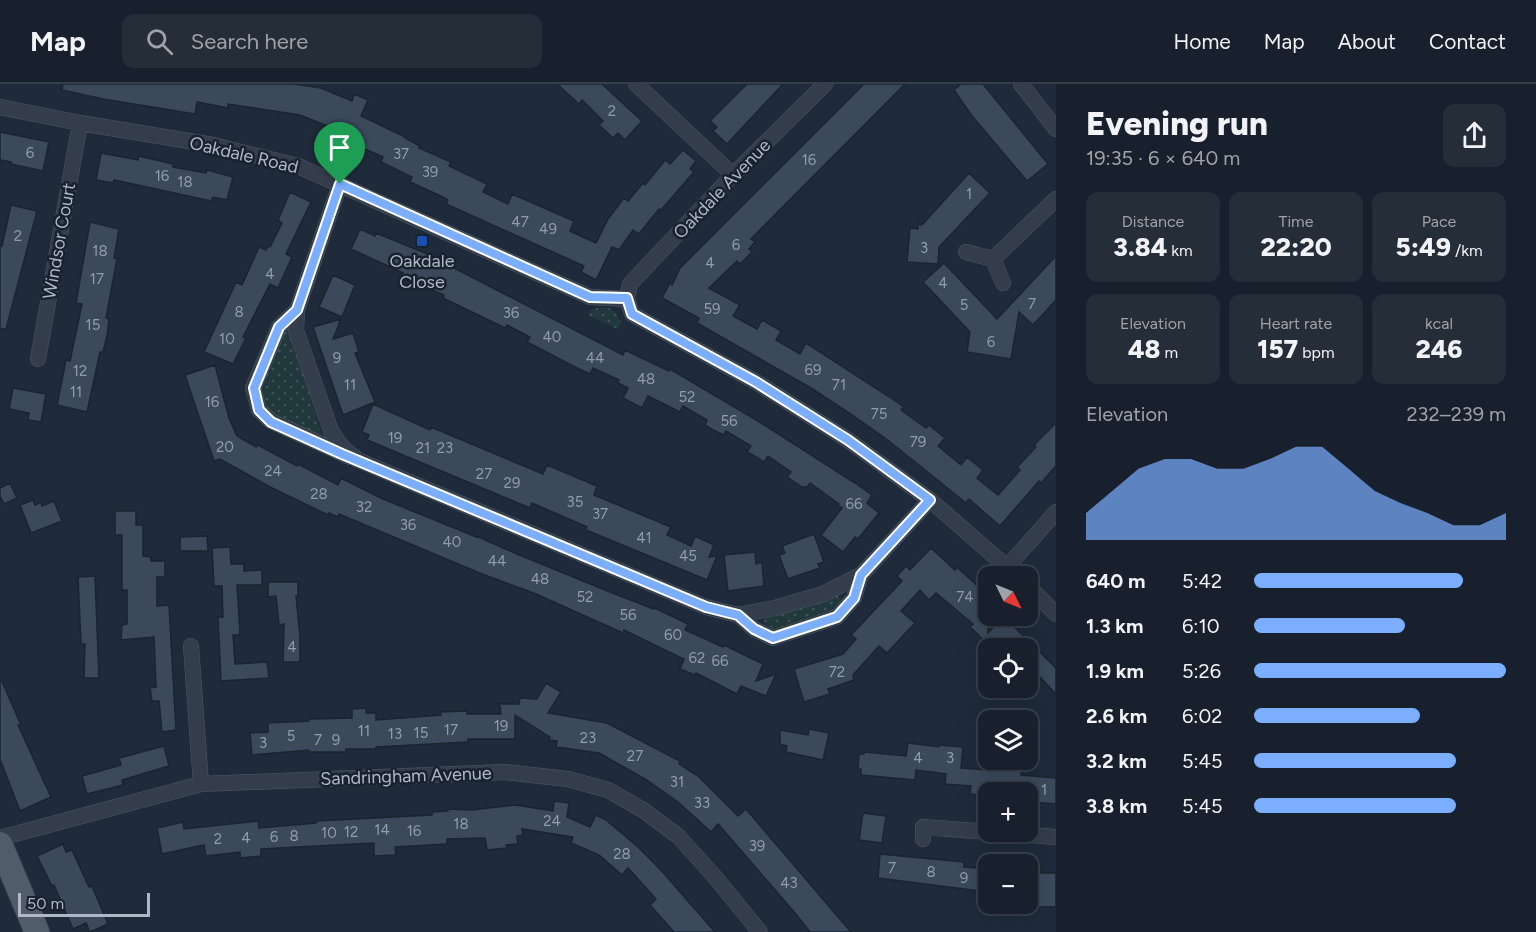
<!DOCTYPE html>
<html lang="en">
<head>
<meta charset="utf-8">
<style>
	:root { --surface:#17202c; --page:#242d38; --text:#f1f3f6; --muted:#9ea3a9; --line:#363e48; --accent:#7baeff }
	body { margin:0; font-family:Figtree,sans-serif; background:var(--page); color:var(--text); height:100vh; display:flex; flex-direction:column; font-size:22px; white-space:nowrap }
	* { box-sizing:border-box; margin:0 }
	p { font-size:20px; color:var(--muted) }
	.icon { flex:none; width:33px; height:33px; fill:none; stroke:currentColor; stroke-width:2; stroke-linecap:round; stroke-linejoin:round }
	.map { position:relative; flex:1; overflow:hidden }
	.sheet { display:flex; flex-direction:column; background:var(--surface); width:480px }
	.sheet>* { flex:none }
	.needle { width:39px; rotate:133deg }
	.buttons { position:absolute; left:978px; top:482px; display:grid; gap:12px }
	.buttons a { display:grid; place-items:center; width:60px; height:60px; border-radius:12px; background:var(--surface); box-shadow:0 6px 24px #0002,0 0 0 2px var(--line); font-size:30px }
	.scale { position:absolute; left:18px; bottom:15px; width:132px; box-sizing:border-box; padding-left:6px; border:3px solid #aeb8c7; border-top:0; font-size:16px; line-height:21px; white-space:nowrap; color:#aeb8c7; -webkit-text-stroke:4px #19222f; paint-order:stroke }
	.pin { position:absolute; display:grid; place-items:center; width:51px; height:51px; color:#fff; margin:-62px -26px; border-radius:50% 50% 50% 0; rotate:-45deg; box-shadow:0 0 6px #0007 }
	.pin .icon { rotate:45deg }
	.round { display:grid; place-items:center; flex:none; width:63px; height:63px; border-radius:12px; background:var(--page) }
	.head { display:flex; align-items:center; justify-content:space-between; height:102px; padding:0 30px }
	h1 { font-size:33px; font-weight:800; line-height:45px }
	.figures { display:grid; grid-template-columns:repeat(3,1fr); gap:9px; height:102px; padding:6px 30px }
	.figures div { display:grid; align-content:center; border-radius:12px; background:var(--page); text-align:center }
	.figures b { font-size:26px; font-weight:800 }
	.figures small { font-size:16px; font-weight:400 }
	.figures p { font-size:16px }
	.chart { height:168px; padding:12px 30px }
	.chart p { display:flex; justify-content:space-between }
	.chart svg { width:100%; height:108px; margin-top:6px; fill:var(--accent); opacity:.7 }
	ul { padding:0 30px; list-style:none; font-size:20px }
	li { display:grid; grid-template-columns:96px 72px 1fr; align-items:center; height:45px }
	li i { height:15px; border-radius:8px; background:var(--accent) }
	header { display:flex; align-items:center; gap:36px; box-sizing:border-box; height:84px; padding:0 30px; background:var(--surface); border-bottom:2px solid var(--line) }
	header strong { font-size:28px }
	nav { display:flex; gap:33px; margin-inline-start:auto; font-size:21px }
	.search { width:420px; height:54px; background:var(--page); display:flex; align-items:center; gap:15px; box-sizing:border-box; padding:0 21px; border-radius:12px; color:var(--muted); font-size:22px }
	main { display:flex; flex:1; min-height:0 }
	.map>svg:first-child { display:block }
	.grass { fill:url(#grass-dots) }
	.building { fill:#3b495b; stroke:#1b2431; stroke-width:1.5 }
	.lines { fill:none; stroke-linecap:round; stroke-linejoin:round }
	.minor-casing { stroke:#4e5865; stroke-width:16 }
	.primary-casing { stroke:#3d4654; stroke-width:26 }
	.minor { stroke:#333d4b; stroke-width:15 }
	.primary { stroke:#515c6b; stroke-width:24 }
	.route-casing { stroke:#fff; stroke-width:12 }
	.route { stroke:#7baeff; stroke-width:8 }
	.transit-dot { fill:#1a4fb4; stroke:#19222f; stroke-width:2 }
	.labels { text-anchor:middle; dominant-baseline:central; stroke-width:5; stroke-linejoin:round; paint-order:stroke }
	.number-label { font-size:15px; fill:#919cac }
	.street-label { font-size:18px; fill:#aeb8c7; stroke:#19222f }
	.poi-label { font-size:18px; fill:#aeb8c7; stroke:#19222f }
</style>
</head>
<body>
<header>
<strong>Map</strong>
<div class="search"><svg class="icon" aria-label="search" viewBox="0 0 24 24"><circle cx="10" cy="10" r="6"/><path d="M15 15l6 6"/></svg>Search here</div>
<nav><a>Home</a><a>Map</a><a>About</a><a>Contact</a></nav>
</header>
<main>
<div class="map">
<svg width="1056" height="848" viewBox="0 0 1056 848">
	<defs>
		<pattern id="grass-dots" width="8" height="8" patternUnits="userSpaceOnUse" patternTransform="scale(1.5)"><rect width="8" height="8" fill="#21393c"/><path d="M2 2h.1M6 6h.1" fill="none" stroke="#3f5457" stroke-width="1.8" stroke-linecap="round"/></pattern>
	</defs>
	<rect width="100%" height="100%" fill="#1f2b3b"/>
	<path class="grass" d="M607 223 615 228 621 238 617 245 588 231 591 225Z
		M284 245H289L292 248 322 353 269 330 259 302Z
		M837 511 841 515V521L836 527 776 546 765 540 764 536 766 533 818 519Z"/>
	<path class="building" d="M63 0H294L321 4 352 17 354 10 368 16 361 32 405 53V54L420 62 419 64 451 78 449 82 487 100 483 108 508 120 512 110 574 137 570 147 596 159 608 135 624 114 628 117 643 99 645 101 665 76 670 80 683 66 696 77 690 85 694 88 661 126 659 125 639 150 633 146 619 166 612 163 596 196 581 188 584 182 446 120 448 116 443 113 410 98 412 93 381 78 383 73 333 51 335 45 300 31 228 20V24L197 18 195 30 103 15 62 6Z
		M557 0H602L642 37 625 56 618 49 613 54 599 41 603 37 582 16 579 20Z
		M747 0H783L727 60 713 47 717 43 710 37Z
		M864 0H905L751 155 755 158 749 165 752 168 740 180 737 177 709 204 740 221 733 232 757 245 762 236 781 247 776 256 800 270 806 259 888 312 904 323 901 326 926 344 929 341 945 354 938 362 961 381 967 373 983 386 977 394 998 411 1020 386 1017 383 1036 363 1034 361 1056 339V382L1041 399 1039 397 1000 442 969 415 966 419 889 357 851 330 811 304 697 239 699 234 662 214 670 199 672 201 680 184Z
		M961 0H983L1048 80 1027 97 972 32 954 6Z
		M0 48 49 58 43 87 11 80V78L0 76Z
		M101 69 138 76 139 72 173 80V83L206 89 207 86 233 93 227 116 213 113 211 117 114 96 113 99 96 96Z
		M969 89 990 109 939 163 938 180 907 178 910 144 918 145V140L922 141Z
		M290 108 311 118 286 170 292 173 278 204 270 200 243 253 246 254 233 280 204 268 236 198 242 201 259 163 266 166 268 162 270 163 282 139 278 136Z
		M11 121 37 127 6 245H0V162H2Z
		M90 138 119 145 114 174 117 175 106 234 109 235 107 252 103 268H100L87 328 57 321 66 276 70 277 82 220 76 219Z
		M360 145 375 152 376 149 425 169 623 271 625 266 669 287 670 285 758 337 855 399 872 411 867 419 879 429 858 455 855 453 843 468 821 451 842 424 838 422 839 420 810 399 807 403H802L787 393 791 388 768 372 764 378 756 373 747 368 751 362 726 347 724 351 713 346 705 341 707 336 683 322 680 328 648 312 642 324 623 314 628 304 618 299 619 296 593 284 590 290 579 285 527 258 530 253 507 241 505 244 443 214 444 211 401 194 403 189 351 165Z
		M1056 172V216L1033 241 1019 228 1011 275 967 268 970 248 923 198 944 179 997 235Z
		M333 191 355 201 342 233 319 223Z
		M341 235 333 255 353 249 359 268 355 269 375 318 343 331 313 243Z
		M215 281 229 334 237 352 256 363 258 361 297 382 298 380 338 401 341 394 383 415 476 453V452L517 470 610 508 654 525 655 524 688 540 685 546 723 563 724 561 763 580 756 597 776 590 766 612 741 602 737 610 696 589 695 591 680 585 684 575 624 546 623 549 536 510 482 490 339 430 338 433 329 429 328 431 270 403 220 375 214 377 185 291Z
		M13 304 46 310 41 338 28 336 29 329 9 325Z
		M373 320 430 346 431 343 543 390 547 381 597 402 594 411 671 443 667 451 691 462 695 452 714 461 709 473 717 472 707 496 586 446 587 443 532 419 530 424 367 356 369 351 362 348Z
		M10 399 17 414 4 420 0 412V404Z
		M33 416 35 421 41 418 42 422 54 417 62 437 31 449 20 421Z
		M115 427H136V441H143V472L151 473V477H165V493H157V522L169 521 176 646 162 648 159 617H152L150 604 156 603 154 553 121 556 122 541 127 540V506H122V451H115Z
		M814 450 824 478 818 480 820 484 788 495 779 471 785 469 782 462Z
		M207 452 208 467H180V453Z
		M230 463 231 480H244V487L262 486V501H237L240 551H233L235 580 267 578 269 594 221 597 218 533H223L222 502H214L212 464Z
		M931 464 955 486 957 483 983 507 980 511 988 518V549L1004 533 1056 584V610L1039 592 1028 604V564H992L970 543 973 540 936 509 929 516 920 506 901 527 915 539 887 569 879 562 853 591 854 596 828 605 830 610 804 618 794 585 843 570 856 555 851 551 902 497 897 492 906 482 910 486Z
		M755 468 756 480 762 478 764 502 728 507 724 471Z
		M95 492 99 594H84L85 560H81L78 493Z
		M268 498H298V512H296L300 552V578H283L284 540 279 541 276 512 268 513Z
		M0 593 21 641H18L51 713 20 727 0 675Z
		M546 599 561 608 548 629 607 639 680 677 679 680 698 692 738 732 746 725 851 848H810L795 829 718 740 711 748 678 718 645 695 599 669 556 663 557 657 549 656 550 653 515 631V655H468V658L376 663V665H346V668H309V666L252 671 250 649 268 648V639L309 637V635L352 634V625L366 624V629H376V636L441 631 440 628 467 627V630H501L500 622 497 620H519L520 614 537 615Z
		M809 645 829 649 823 676 786 668 787 662 780 660V646L808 651Z
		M908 659 939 663V661L963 663 961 684 1005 687 1006 675 1022 676 1021 691 1056 694V720L1031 718 1032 708H988V712L970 710 971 702 945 700 946 690 916 686 915 696 861 691V685H858L859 670H864V668L906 672Z
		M164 662 169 682 122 696 123 701 87 710 82 692 121 681 119 674Z
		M554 717 569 719 567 733 590 743 596 731 606 736 638 763 660 785 715 848H674L650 821 656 815 628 784 622 791 599 771 571 759 573 753 522 745 523 751 517 752 518 760 506 761 507 764 487 766 485 754 447 755V760L395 763 396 771 374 772V759L261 765V772L240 774V768L206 772 204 761 162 770 157 744 183 738 184 745 258 737 259 744 316 739V737L432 731V728L448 727V725L472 726 515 721 553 727Z
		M863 729 886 732 882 759 859 756Z
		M63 760 66 768 72 766 89 803 92 802 108 840 90 848 86 839 73 845 54 801 52 802 37 772Z
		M880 770 964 778V783L988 785V808L878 794Z
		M1028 779H1041V789H1056V823H1028Z"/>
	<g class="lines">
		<g class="minor-casing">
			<path id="minor" d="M636 0 733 91
				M1021 0 1056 45
				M0 23 80 39 213 61 298 82 590 213 627 215
				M340 100 297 226 296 246 331 347 343 364 358 376 706 523 738 531 775 524 823 510 861 491 930 416
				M966 168 993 175
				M1003 199 993 175 1056 115
				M627 215 632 230 756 298 848 356 930 416 1017 492
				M627 215 630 200 733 91 825 0
				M297 226 279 243 253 304 259 326 271 337 350 373
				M38 275 80 39
				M1008 482 1056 428
				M1028 502 1056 530
				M738 531 754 545 773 554 837 533 854 514 861 491
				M191 562 201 700
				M0 754 201 700 505 688 568 695 608 706 643 726 678 752 715 793 760 848
				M923 755V743L1056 753"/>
		</g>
		<g class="primary-casing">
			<path id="primary" d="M0 760 37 848"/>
		</g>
		<use href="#minor" class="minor"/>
		<use href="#primary" class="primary"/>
	</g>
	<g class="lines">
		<g class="route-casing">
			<path id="route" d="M340 100 590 213 627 214 632 230 756 298 848 356 930 416 861 491 854 514 837 533 773 554 754 545 738 531 706 523 342 370 271 338 259 326 254 304 279 243 297 226Z"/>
		</g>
		<use href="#route" class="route"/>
	</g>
	<rect class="transit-dot" x="416" y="151" width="12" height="12" rx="3"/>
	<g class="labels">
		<g class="number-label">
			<text x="612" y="27">2</text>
			<text x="30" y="69">6</text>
			<text x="401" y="70">37</text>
			<text x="809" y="76">16</text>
			<text x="430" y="88">39</text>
			<text x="162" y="92">16</text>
			<text x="185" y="98">18</text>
			<text x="969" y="110">1</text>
			<text x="520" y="138">47</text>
			<text x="548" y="145">49</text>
			<text x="18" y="152">2</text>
			<text x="736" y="161">6</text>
			<text x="924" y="164">3</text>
			<text x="100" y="167">18</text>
			<text x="710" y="179">4</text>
			<text x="270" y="190">4</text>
			<text x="97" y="195">17</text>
			<text x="943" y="199">4</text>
			<text x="1032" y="220">7</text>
			<text x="964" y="221">5</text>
			<text x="712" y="225">59</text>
			<text x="239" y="228">8</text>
			<text x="511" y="229">36</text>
			<text x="93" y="241">15</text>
			<text x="552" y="253">40</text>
			<text x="227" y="255">10</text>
			<text x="991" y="258">6</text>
			<text x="337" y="274">9</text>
			<text x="595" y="274">44</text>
			<text x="813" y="286">69</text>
			<text x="80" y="287">12</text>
			<text x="646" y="295">48</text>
			<text x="350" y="301">11</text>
			<text x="839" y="301">71</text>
			<text x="76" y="308">11</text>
			<text x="687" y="313">52</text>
			<text x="212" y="318">16</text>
			<text x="879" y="330">75</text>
			<text x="729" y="337">56</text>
			<text x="395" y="354">19</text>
			<text x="918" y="358">79</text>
			<text x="225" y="363">20</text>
			<text x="423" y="364">21</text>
			<text x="445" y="364">23</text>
			<text x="273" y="387">24</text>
			<text x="484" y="390">27</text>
			<text x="512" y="399">29</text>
			<text x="319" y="410">28</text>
			<text x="575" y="418">35</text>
			<text x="854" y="420">66</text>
			<text x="364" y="423">32</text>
			<text x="600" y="430">37</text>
			<text x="408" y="441">36</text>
			<text x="644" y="454">41</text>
			<text x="452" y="458">40</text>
			<text x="688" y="472">45</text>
			<text x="497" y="477">44</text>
			<text x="540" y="495">48</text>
			<text x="585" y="513">52</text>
			<text x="965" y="513">74</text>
			<text x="628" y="531">56</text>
			<text x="673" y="551">60</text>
			<text x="292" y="563">4</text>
			<text x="697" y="574">62</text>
			<text x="720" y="577">66</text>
			<text x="837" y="588">72</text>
			<text x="501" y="642">19</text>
			<text x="451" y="646">17</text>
			<text x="364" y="647">11</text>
			<text x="421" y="649">15</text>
			<text x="395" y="650">13</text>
			<text x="291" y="652">5</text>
			<text x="588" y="654">23</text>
			<text x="318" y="656">7</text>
			<text x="336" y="656">9</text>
			<text x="263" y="659">3</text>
			<text x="635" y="672">27</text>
			<text x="918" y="674">4</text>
			<text x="950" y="674">3</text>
			<text x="677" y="698">31</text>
			<text x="1044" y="706">1</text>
			<text x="702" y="719">33</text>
			<text x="552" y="737">24</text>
			<text x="461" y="740">18</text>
			<text x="382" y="746">14</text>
			<text x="414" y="747">16</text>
			<text x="351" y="748">12</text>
			<text x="329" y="749">10</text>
			<text x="294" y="752">8</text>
			<text x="274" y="753">6</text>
			<text x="246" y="754">4</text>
			<text x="218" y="755">2</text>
			<text x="757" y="762">39</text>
			<text x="622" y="770">28</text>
			<text x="892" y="784">7</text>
			<text x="931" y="788">8</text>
			<text x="964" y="794">9</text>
			<text x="789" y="799">43</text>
		</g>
		<g class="street-label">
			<text transform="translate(244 71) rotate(13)">Oakdale Road</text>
			<text transform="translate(722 105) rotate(-46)">Oakdale Avenue</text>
			<text transform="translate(59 157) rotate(-80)">Windsor Court</text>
			<text transform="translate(406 692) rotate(-2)">Sandringham Avenue</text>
		</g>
		<g class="poi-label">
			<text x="422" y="177">Oakdale<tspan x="422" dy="21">Close</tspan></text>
		</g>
	</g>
</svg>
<div class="buttons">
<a><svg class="needle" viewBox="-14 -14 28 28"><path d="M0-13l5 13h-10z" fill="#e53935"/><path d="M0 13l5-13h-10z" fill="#9ea3a9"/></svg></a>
<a><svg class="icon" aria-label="locate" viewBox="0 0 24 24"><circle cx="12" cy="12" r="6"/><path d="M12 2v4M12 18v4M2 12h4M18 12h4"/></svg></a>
<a><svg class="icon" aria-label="layers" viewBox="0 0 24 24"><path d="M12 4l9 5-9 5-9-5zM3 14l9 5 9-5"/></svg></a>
<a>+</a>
<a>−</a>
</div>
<div class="scale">50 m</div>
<div class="pin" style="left:340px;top:100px;background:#1e9e55"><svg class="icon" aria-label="arrive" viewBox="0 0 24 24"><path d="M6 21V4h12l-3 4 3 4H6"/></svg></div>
</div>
<section class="sheet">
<div class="head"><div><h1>Evening run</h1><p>19:35 · 6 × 640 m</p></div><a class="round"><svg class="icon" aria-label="share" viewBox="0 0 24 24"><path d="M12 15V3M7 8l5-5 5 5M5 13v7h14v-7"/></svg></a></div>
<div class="figures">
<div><p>Distance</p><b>3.84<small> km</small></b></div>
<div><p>Time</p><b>22:20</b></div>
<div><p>Pace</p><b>5:49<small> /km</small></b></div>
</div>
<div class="figures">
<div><p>Elevation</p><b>48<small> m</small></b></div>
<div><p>Heart rate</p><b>157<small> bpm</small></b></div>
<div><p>kcal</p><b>246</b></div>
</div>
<div class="chart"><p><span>Elevation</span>232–239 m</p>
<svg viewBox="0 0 160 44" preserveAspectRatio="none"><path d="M0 44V33L10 24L20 15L30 11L40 11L50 15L60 15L70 11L80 6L90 6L100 15L110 24L120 29L130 33L140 38L150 38L160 33V44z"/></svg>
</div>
<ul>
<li><b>640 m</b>5:42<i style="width:83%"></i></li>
<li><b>1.3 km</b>6:10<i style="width:60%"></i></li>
<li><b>1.9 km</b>5:26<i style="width:100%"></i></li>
<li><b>2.6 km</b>6:02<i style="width:66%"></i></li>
<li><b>3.2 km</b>5:45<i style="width:80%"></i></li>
<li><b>3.8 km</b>5:45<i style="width:80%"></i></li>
</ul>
</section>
</main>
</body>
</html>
